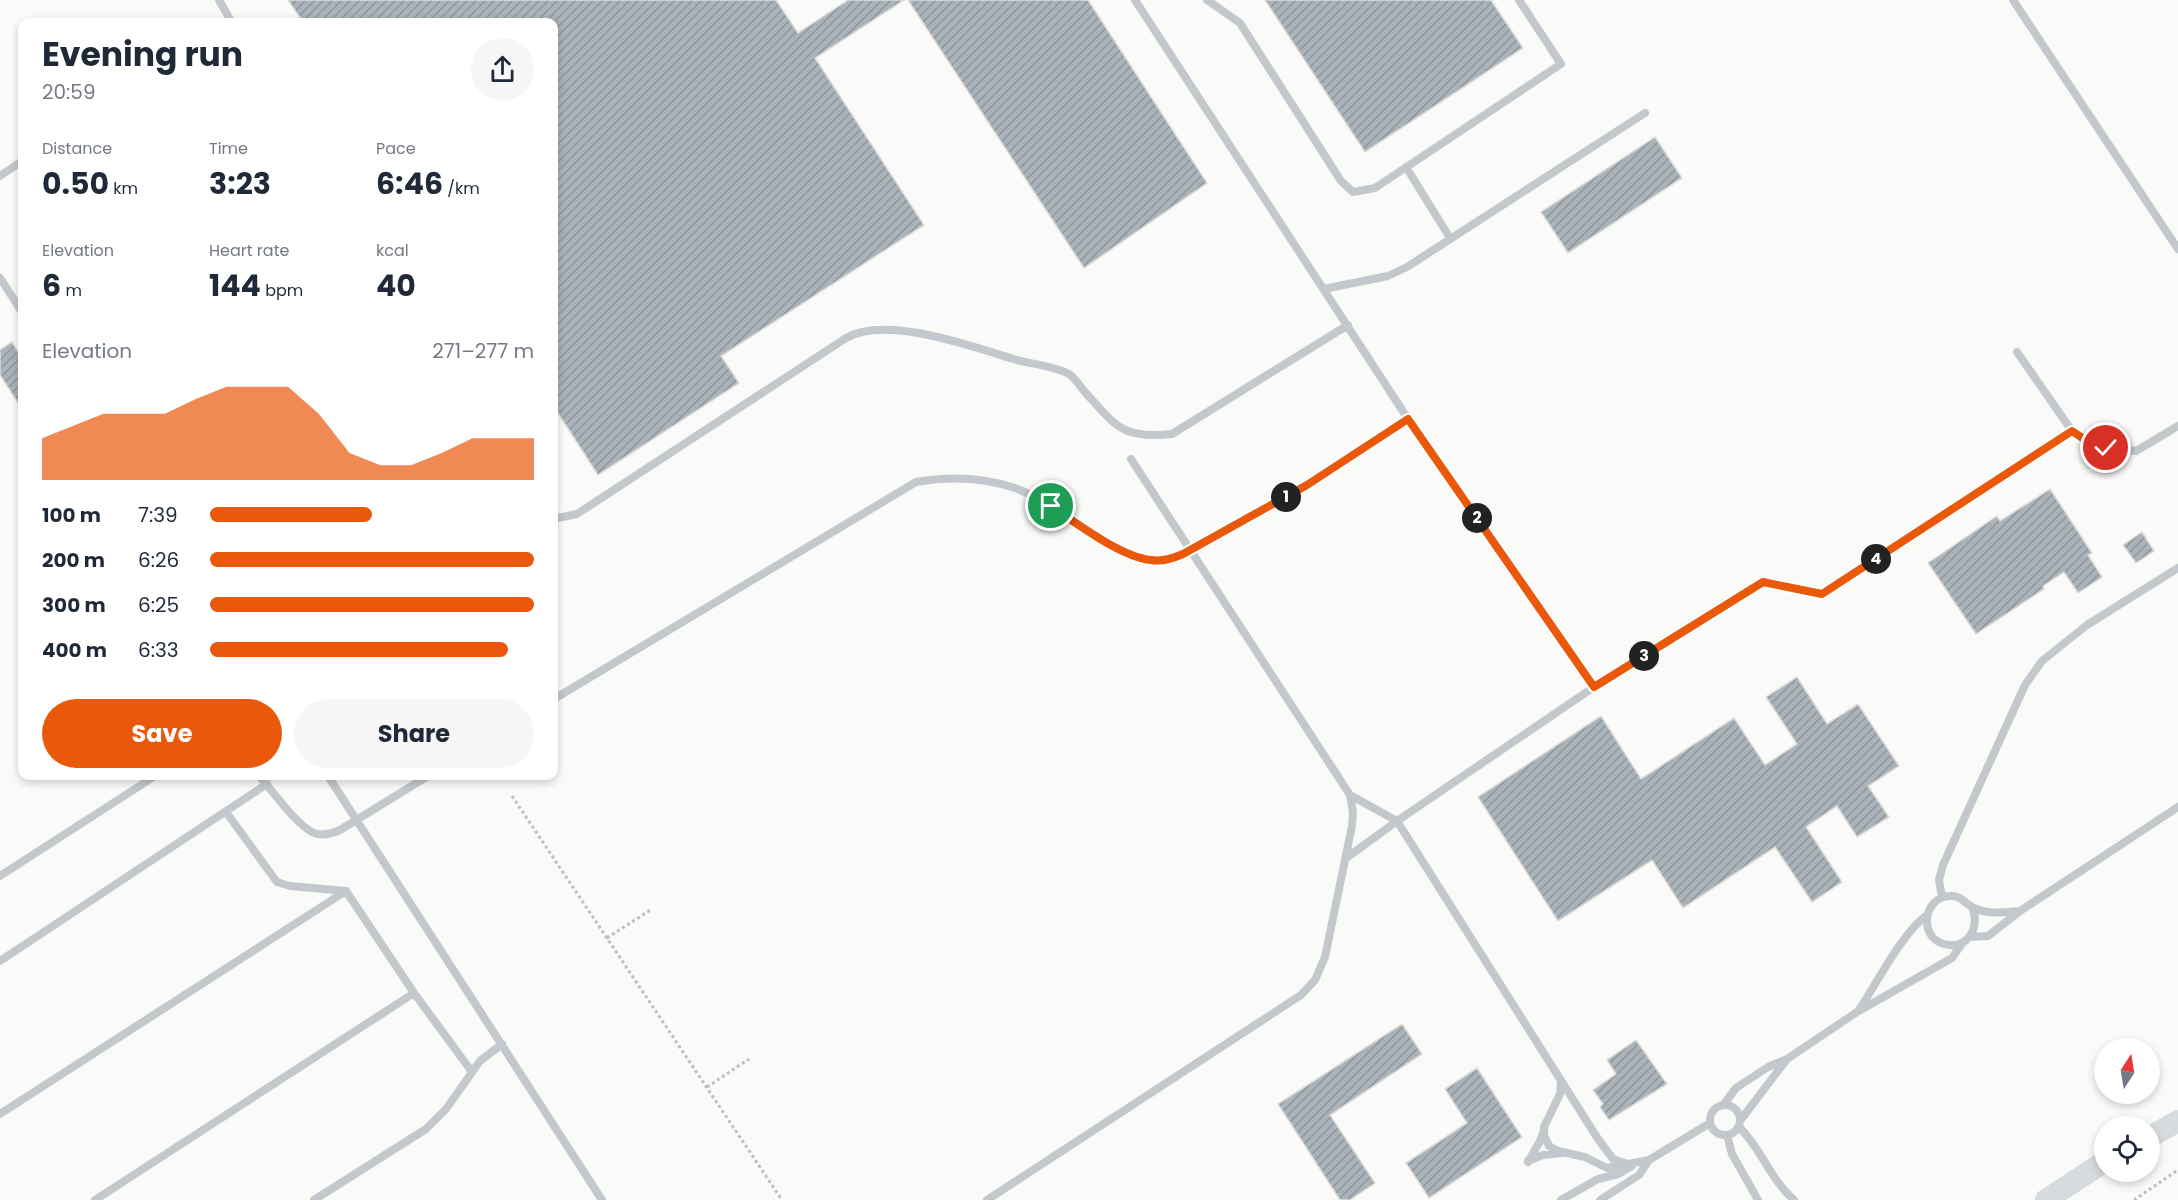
<!DOCTYPE html>
<html lang="en">
<head>
<meta charset="utf-8">
<style>
	:root { --surface:#fff; --page:#f6f6f7; --text:#1f2937; --muted:#747a83; --accent:#ea580c }
	body { margin:0; font-family:Poppins,sans-serif; background:var(--page); color:var(--text); height:100vh; display:flex; flex-direction:column; font-size:22px; white-space:nowrap }
	* { box-sizing:border-box; margin:0 }
	p { font-size:20px; color:var(--muted) }
	.icon { flex:none; width:33px; height:33px; fill:none; stroke:currentColor; stroke-width:2; stroke-linecap:round; stroke-linejoin:round }
	.map { position:relative; flex:1; overflow:hidden }
	.side { position:absolute; left:18px; top:18px; width:540px; height:762px; display:flex; flex-direction:column; background:var(--surface); border-radius:12px; box-shadow:0 3px 9px #0003 }
	.side>* { flex:none }
	.needle { width:39px; rotate:12deg }
	.controls { position:absolute; left:2094px; top:1038px; display:grid; gap:12px }
	.controls a { display:grid; place-items:center; width:66px; height:66px; border-radius:50%; background:var(--surface); box-shadow:0 3px 9px #0003; font-size:30px }
	.pin { position:absolute; display:grid; place-items:center; width:51px; height:51px; color:#fff; margin:-26px; border:3px solid #fff; border-radius:50%; box-shadow:0 2px 6px #0007 }
	.km { position:absolute; width:30px; height:30px; margin:-15px; border-radius:50%; background:#222; color:#fff; font-size:16px; line-height:30px; text-align:center }
	.round { display:grid; place-items:center; flex:none; width:63px; height:63px; border-radius:32px; background:var(--page) }
	.head { display:flex; align-items:center; justify-content:space-between; height:102px; padding:0 24px }
	h1 { font-size:33px; font-weight:700; line-height:45px }
	.metrics { display:grid; grid-template-columns:repeat(3,1fr); gap:9px; height:102px; padding:6px 24px }
	.metrics div { display:grid; align-content:center }
	.metrics b { font-size:30px; font-weight:700 }
	.metrics small { font-size:16px; font-weight:400 }
	.metrics p { font-size:16px }
	.chart { height:168px; padding:12px 24px }
	.chart p { display:flex; justify-content:space-between }
	.chart svg { width:100%; height:108px; margin-top:6px; fill:var(--accent); opacity:.7 }
	.cta { display:flex; gap:12px; margin-top:auto; padding:12px 24px }
	.cta a { flex:1; height:69px; border-radius:36px; background:var(--accent); color:#fff; font-size:24px; font-weight:700; line-height:69px; text-align:center }
	.cta a+a { background:var(--page); color:var(--text) }
	ul { padding:0 24px; list-style:none; font-size:20px }
	li { display:grid; grid-template-columns:96px 72px 1fr; align-items:center; height:45px }
	li i { height:15px; border-radius:8px; background:var(--accent) }
	.map>svg:first-child { display:block }
	.building { fill:url(#building-hatch); stroke:#dcdcda; stroke-width:1.5 }
	.lines { fill:none; stroke-linecap:round; stroke-linejoin:round }
	.path { stroke:#bbbfc2; stroke-width:3; stroke-dasharray:3 3; stroke-linecap:butt }
	.service { stroke:#c3c8cc; stroke-width:8 }
	.secondary { stroke:#d6dbdf; stroke-width:22 }
	.route-casing { stroke:#fff; stroke-width:12 }
	.route { stroke:#ea580c; stroke-width:8 }
</style>
</head>
<body>
<div class="map">
<svg width="2178" height="1200" viewBox="0 0 2178 1200">
	<defs>
		<pattern id="building-hatch" width="6" height="6" patternUnits="userSpaceOnUse" patternTransform="scale(1.5)"><rect width="6" height="6" fill="#aab3b9"/><path d="M-1 1l2-2M0 6l6-6M5 7l2-2" fill="none" stroke="#8e969c"/></pattern>
	</defs>
	<rect width="100%" height="100%" fill="#fafaf8"/>
	<path class="building" d="M288 0H776L798 33 848 0H904L815 58 924 225 721 356 739 383 598 475 554 407V22H303Z
		M908 0H1088L1207 183 1084 268Z
		M1265 0H1491L1523 48 1365 152Z
		M1655 137 1682 178 1568 253 1541 212Z
		M12 342 22 358V409L0 375V350Z
		M2050 489 2092 553 2088 555 2102 577 2078 593 2064 572 2043 586 2044 589 1976 634 1928 563 1997 516 2000 521Z
		M2142 532 2154 551 2136 563 2123 545Z
		M1797 677 1827 724 1858 704 1899 766 1868 786 1889 817 1857 837 1837 806 1806 827 1842 882 1812 902 1775 847 1683 908 1652 860 1558 921 1478 797 1601 716 1641 779 1734 718 1765 765 1797 744 1766 697Z
		M1402 1024 1422 1054 1330 1115 1375 1183 1350 1200H1340L1278 1104Z
		M1636 1040 1667 1084 1609 1120 1600 1107 1603 1104 1593 1090 1616 1074 1607 1060Z
		M1477 1068 1522 1137 1429 1198 1406 1163 1467 1123 1445 1089Z"/>
	<g class="lines">
		<path class="path" d="M512 796 782 1200
			M607 938 652 909
			M707 1087 749 1059
			M2134 1200 2178 1170"/>
		<path class="service" d="M219 0 231 21 229 22
			M1135 0 1408 419 1594 687
			M1207 0 1240 23 1341 181 1353 192 1375 188 1561 64 1519 0
			M2013 0 2178 249
			M1406 167 1450 238
			M0 176 22 161
			M0 278 22 312
			M1324 289 1388 276 1407 267 1645 113
			M2017 352 2072 431 2090 443 2106 448 2136 451 2178 426
			M554 514 558 518 577 514 846 338C886 314 976 348 1020 361 1034 364 1056 367 1069 374 1074 377 1080 386 1084 391 1116 426 1121 439 1172 434L1348 325
			M554 699 916 482C950 476 982 477 1015 488 1043 498 1065 517 1090 532 1099 538 1109 543 1118 548 1128 553 1141 560 1152 560 1164 561 1173 558 1183 554L1307 485 1408 419
			M259 776C272 790 296 824 312 832 321 837 331 834 340 830L428 776
			M328 776 602 1200
			M226 812 277 882 290 886 346 891 414 993 472 1072
			M1345 859 1397 821 1350 795
			M0 876 155 776
			M1942 897 1939 880 1943 865 2025 685 2042 661 2087 625 2178 568
			M1972 907C1981 926 1968 951 1944 944 1918 937 1923 897 1950 896 1961 895 1965 904 1974 908 1989 915 2005 912 2020 911
			M1969 937 1988 936 2020 911 2178 807
			M0 961 267 784
			M1859 1010C1877 983 1902 933 1927 915
			M1561 1082 1560 1094 1544 1127V1135L1549 1146 1558 1151 1585 1157 1607 1168 1649 1160 1710 1123
			M1724 1104 1736 1088 1768 1067 1787 1059 1857 1012 1952 958 1963 942
			M1710 1120a15 15 0 1 1 30 0a15 15 0 1 1-30 0Z
			M0 1114 346 891
			M1740 1121 1787 1059
			M1739 1127C1761 1148 1770 1179 1794 1200
			M1727 1135 1732 1154 1758 1200
			M1528 1161 1543 1155 1562 1153
			M1528 1162 1540 1141 1544 1130
			M1628 1164 1613 1159 1598 1139 1397 821 1594 687 1763 582 1822 594 2072 431
			M95 1200 414 993
			M314 1200 426 1129 446 1109 480 1061 502 1044
			M987 1200 1301 995 1315 980 1325 957 1352 826 1353 812 1350 795 1131 459
			M1561 1200 1598 1179 1618 1174 1632 1166
			M1600 1200 1639 1175 1649 1160"/>
		<path class="secondary" d="M2150 1137 2178 1121
			M2046 1200 2104 1162"/>
	</g>
	<g class="lines">
		<g class="route-casing">
			<path id="route" d="M1051 506C1076 523 1121 557 1151 560 1163 562 1173 558 1183 554L1307 485 1408 419 1594 687 1763 582 1822 594 2072 431 2090 443 2106 448"/>
		</g>
		<use href="#route" class="route"/>
	</g>
</svg>
<div class="controls">
<a><svg class="needle" viewBox="-14 -14 28 28"><path d="M0-13l5 13h-10z" fill="#e53935"/><path d="M0 13l5-13h-10z" fill="#747a83"/></svg></a>
<a><svg class="icon" aria-label="locate" viewBox="0 0 24 24"><circle cx="12" cy="12" r="6"/><path d="M12 2v4M12 18v4M2 12h4M18 12h4"/></svg></a>
</div>
<div class="pin" style="left:1051px;top:506px;background:#1e9e55"><svg class="icon" aria-label="arrive" viewBox="0 0 24 24"><path d="M6 21V4h12l-3 4 3 4H6"/></svg></div>
<div class="pin" style="left:2106px;top:448px;background:#d93025"><svg class="icon" aria-label="check" viewBox="0 0 24 24"><path d="M5 12l5 5 9-10"/></svg></div>
<b class="km" style="left:1286px;top:497px">1</b>
<b class="km" style="left:1477px;top:518px">2</b>
<b class="km" style="left:1644px;top:656px">3</b>
<b class="km" style="left:1876px;top:559px">4</b>
<section class="side">
<div class="head"><div><h1>Evening run</h1><p>20:59</p></div><a class="round"><svg class="icon" aria-label="share" viewBox="0 0 24 24"><path d="M12 15V3M7 8l5-5 5 5M5 13v7h14v-7"/></svg></a></div>
<div class="metrics">
<div><p>Distance</p><b>0.50<small> km</small></b></div>
<div><p>Time</p><b>3:23</b></div>
<div><p>Pace</p><b>6:46<small> /km</small></b></div>
</div>
<div class="metrics">
<div><p>Elevation</p><b>6<small> m</small></b></div>
<div><p>Heart rate</p><b>144<small> bpm</small></b></div>
<div><p>kcal</p><b>40</b></div>
</div>
<div class="chart"><p><span>Elevation</span>271–277 m</p>
<svg viewBox="0 0 160 44" preserveAspectRatio="none"><path d="M0 44V27L10 22L20 17L30 17L40 17L50 11L60 6L70 6L80 6L90 17L100 33L110 38L120 38L130 33L140 27L150 27L160 27V44z"/></svg>
</div>
<ul>
<li><b>100 m</b>7:39<i style="width:50%"></i></li>
<li><b>200 m</b>6:26<i style="width:100%"></i></li>
<li><b>300 m</b>6:25<i style="width:100%"></i></li>
<li><b>400 m</b>6:33<i style="width:92%"></i></li>
</ul>
<div class="cta"><a>Save</a><a>Share</a></div>
</section>
</div>
</body>
</html>
